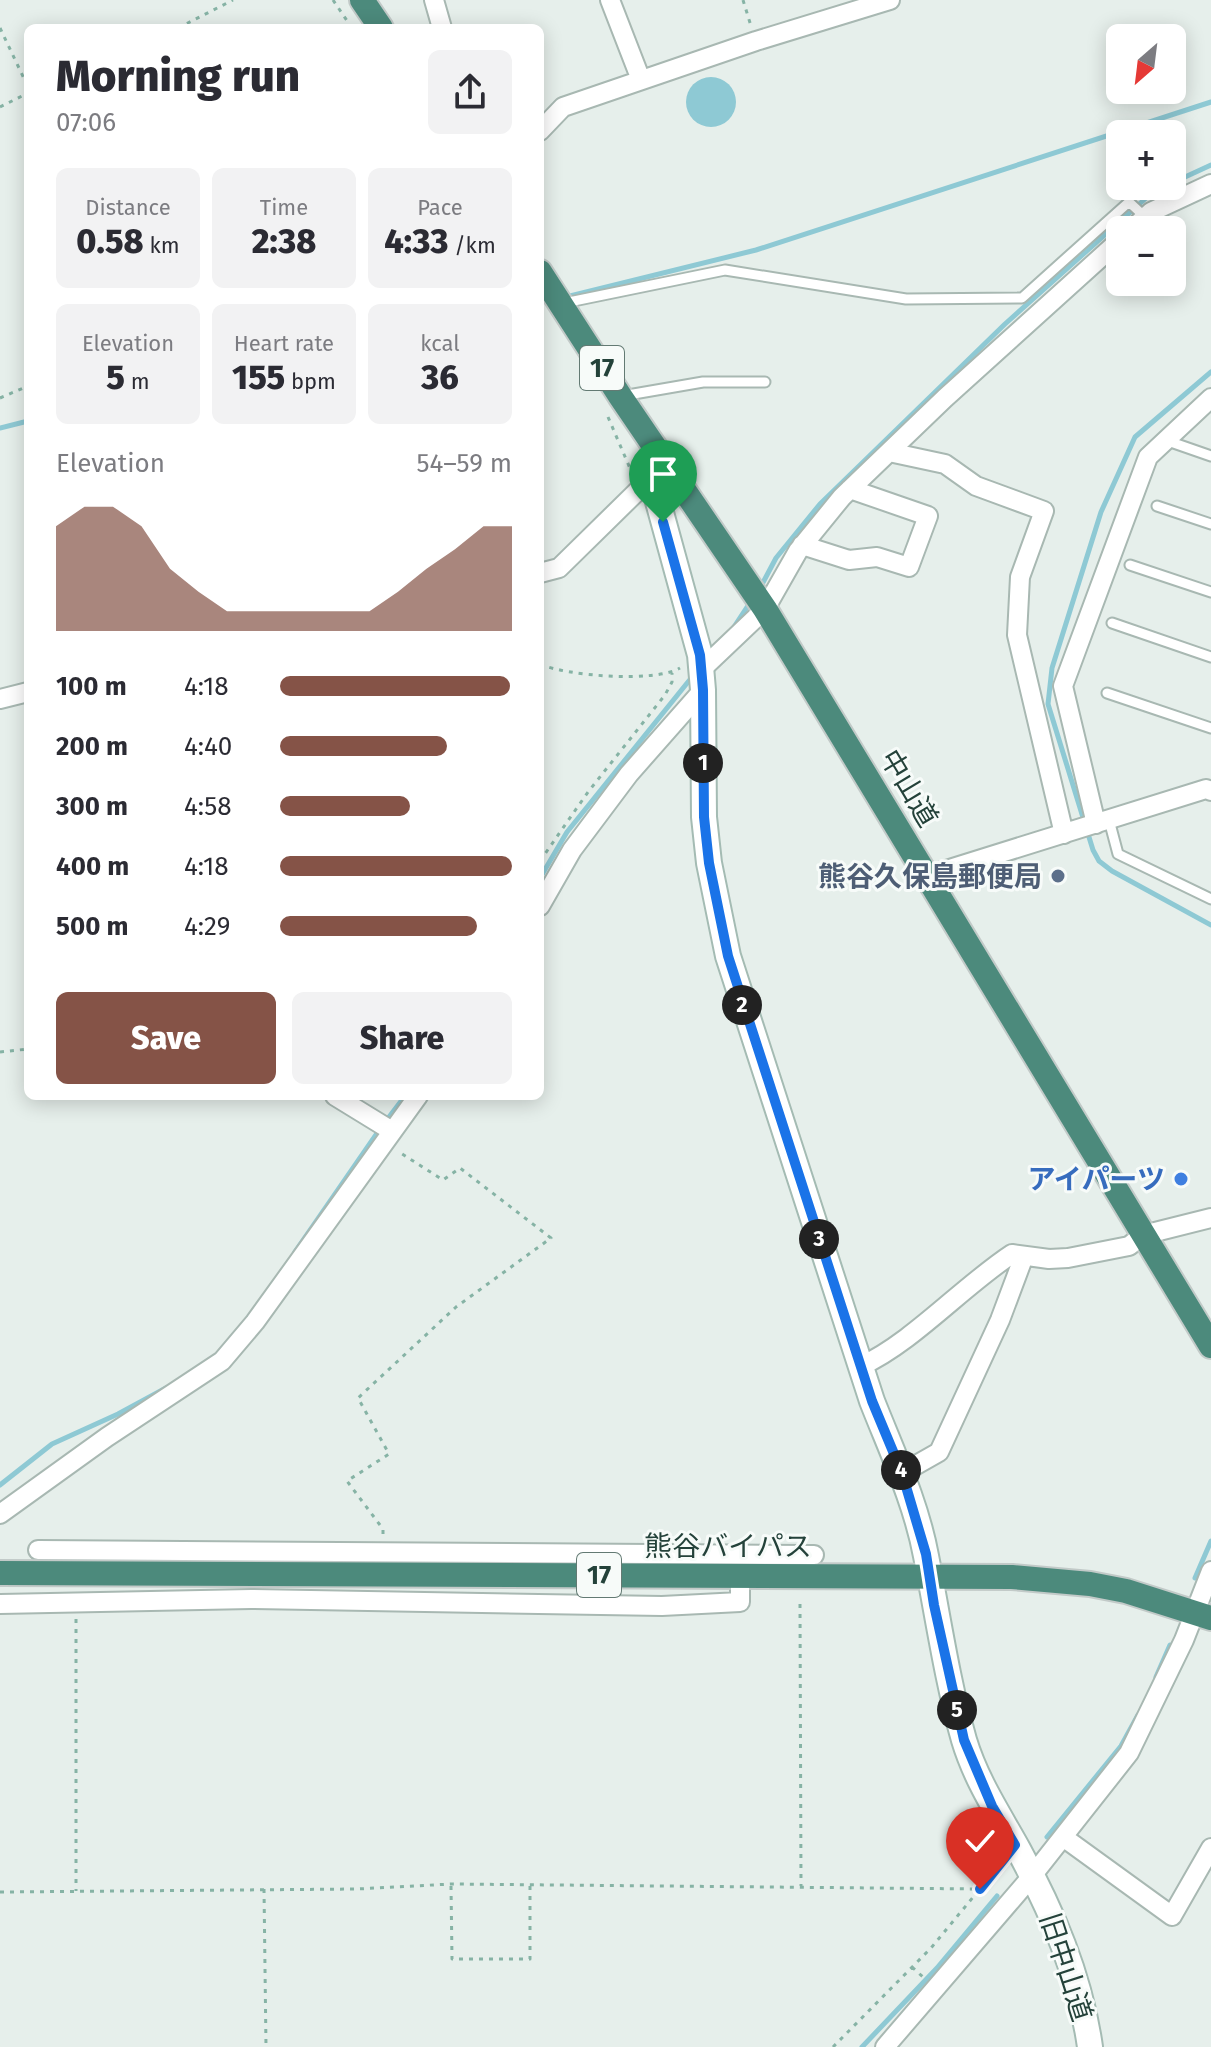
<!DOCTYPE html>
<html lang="en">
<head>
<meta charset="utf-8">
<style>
	:root { --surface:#fff; --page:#f2f2f3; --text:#2b2b33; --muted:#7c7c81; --accent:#855347 }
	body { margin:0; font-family:"Fira Sans","Noto Sans JP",sans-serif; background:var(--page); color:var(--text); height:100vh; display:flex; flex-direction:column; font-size:30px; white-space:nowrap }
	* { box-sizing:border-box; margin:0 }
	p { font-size:26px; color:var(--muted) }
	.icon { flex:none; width:44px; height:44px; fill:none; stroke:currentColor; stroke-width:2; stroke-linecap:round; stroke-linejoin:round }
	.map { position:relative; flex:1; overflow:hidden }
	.drawer { position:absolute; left:24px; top:24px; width:520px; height:1076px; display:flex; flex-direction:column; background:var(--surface); border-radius:12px; box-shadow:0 4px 20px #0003 }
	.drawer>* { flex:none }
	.needle { width:52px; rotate:208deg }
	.buttons { position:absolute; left:1106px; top:24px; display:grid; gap:16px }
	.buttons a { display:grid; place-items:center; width:80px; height:80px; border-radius:12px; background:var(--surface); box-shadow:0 4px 20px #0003; font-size:40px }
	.pin { position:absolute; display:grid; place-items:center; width:68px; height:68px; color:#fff; margin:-82px -34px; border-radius:50% 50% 50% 0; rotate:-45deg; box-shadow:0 0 8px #0007 }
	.pin .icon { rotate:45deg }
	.km { position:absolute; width:40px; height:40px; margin:-20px; border-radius:50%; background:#222; color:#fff; font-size:22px; line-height:40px; text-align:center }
	.round { display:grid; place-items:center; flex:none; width:84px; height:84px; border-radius:12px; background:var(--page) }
	.summary { display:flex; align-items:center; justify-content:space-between; height:136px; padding:0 32px }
	h1 { font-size:44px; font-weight:800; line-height:60px }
	.metrics { display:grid; grid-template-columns:repeat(3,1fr); gap:12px; height:136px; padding:8px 32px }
	.metrics div { display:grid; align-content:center; border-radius:12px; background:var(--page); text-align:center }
	.metrics b { font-size:34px; font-weight:800 }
	.metrics small { font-size:22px; font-weight:400 }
	.metrics p { font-size:22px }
	.chart { height:224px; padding:16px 32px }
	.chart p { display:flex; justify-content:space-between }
	.chart svg { width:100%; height:144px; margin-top:8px; fill:var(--accent); opacity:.7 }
	.action { display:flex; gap:16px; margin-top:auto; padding:16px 32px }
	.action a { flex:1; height:92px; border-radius:12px; background:var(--accent); color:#fff; font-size:32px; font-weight:800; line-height:92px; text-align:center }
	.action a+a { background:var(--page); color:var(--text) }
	ul { padding:0 32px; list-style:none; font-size:26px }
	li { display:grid; grid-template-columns:128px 96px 1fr; align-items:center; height:60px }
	li i { height:20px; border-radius:10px; background:var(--accent) }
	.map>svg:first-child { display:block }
	.water { fill:#8ec9d4 }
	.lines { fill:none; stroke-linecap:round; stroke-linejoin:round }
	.stream { stroke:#8ec9d4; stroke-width:5 }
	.service-casing { stroke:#a8b8b2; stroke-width:13 }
	.minor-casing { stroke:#a8b8b2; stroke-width:22 }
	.secondary-casing { stroke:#a4bbb3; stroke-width:28 }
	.trunk-casing { stroke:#c2cac8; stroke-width:28 }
	.path { stroke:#86b3a5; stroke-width:3; stroke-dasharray:4 6; stroke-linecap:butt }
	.service { stroke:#fff; stroke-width:9 }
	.minor { stroke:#fff; stroke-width:18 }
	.secondary { stroke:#fff; stroke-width:24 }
	.trunk { stroke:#4c8a7c; stroke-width:24 }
	.route-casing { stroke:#fff; stroke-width:16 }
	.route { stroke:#1a73e8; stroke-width:10 }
	.service-dot { fill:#5c6f8a; stroke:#f7fbf9; stroke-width:3 }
	.shop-dot { fill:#3f7fe0; stroke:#f7fbf9; stroke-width:3 }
	.labels { text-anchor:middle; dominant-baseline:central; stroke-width:6; stroke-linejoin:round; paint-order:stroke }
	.shield { fill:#f7fbf9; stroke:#637a73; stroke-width:2 }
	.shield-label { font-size:26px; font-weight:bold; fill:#24423a }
	.street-label { font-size:28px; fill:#24423a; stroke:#f7fbf9 }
	.service-label { font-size:28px; font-weight:bold; fill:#4e5e75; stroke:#f7fbf9; text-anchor:end }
	.shop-label { font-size:28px; font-weight:bold; fill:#366cbe; stroke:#f7fbf9; text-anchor:end }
</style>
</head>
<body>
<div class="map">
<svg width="1211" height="2047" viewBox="0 0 1211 2047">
	<rect width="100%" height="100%" fill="#e6efeb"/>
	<path class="water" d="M686 102a25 25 0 1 1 50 0a25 25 0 1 1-50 0Z"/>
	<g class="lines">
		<path class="stream" d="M1172 183 1211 165
			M570 296 756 250 1211 102
			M1211 372 1135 437 1101 512 1052 668 1048 704 1093 850 1099 861 1112 871 1211 925
			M0 428 28 421
			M759 590 776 558 820 504 1005 324 1155 190 1164 186
			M732 630 751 601
			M540 878 567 832 692 677
			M386 1121 405 1096
			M295 1252 380 1129
			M0 1485 52 1444 118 1414 166 1388
			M1195 1578 1211 1541
			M1156 1677 1170 1645
			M1047 1837 1121 1746 1138 1715
			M862 2047 937 1968 997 1896"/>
		<g class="service-casing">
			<path id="service" d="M564 303 725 270 906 299 1022 298 1129 202 1145 217
				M622 396 703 382H765
				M1165 440 1211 456
				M1157 506 1211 524
				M1130 565 1211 592
				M1112 623 1211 657
				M1107 693 1211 728
				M1109 820 1118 854 1211 899"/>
		</g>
		<g class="minor-casing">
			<path id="minor" d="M434 0 442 28
				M610 0 641 80
				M540 131 563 107 756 41 890 0
				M1131 230 1151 212 1211 184
				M889 452 945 464 976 486 1044 511 1020 577 1017 635 1064 834
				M802 545 849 560 877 557 909 567 928 516 850 489
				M540 573 559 568 664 465
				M702 669 765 609 798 551 842 497 945 398 1120 240
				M0 699 28 692
				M1096 824 1063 686 1148 457 1211 398
				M927 876 1206 789 1211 791
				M540 906 572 850 629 774 703 690
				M335 1096 392 1131
				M861 1366C912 1343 963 1286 1012 1254L1049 1259 1068 1258 1129 1246 1143 1235 1211 1218
				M902 1473 939 1452 1000 1320 1024 1256
				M0 1514 107 1437 222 1361 255 1322 418 1096
				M38 1550 814 1555
				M0 1604 251 1599 662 1606 740 1602V1575
				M1063 1837 1172 1916 1211 1848
				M885 2047 1032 1876 1129 1753 1184 1640 1211 1571"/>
		</g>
		<g class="secondary-casing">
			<path id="secondary" d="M666 463 659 482 657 498 700 655 703 690 704 817 709 863 728 956 872 1401C892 1452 916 1502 926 1556 938 1617 947 1680 964 1740 976 1780 998 1813 1018 1849 1052 1911 1080 1976 1090 2047"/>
		</g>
		<g class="trunk-casing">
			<path id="trunk" d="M362 0 381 28
				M540 272 620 396 765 609 1211 1346
				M0 1573 1012 1577 1090 1584 1126 1591 1211 1618"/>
		</g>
		<path class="path" d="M333 0 352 28
			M743 0 751 26
			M0 28 28 87
			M178 28 233 0
			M0 107 28 93
			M0 398 28 386
			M608 417 632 473
			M540 664C566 676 655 683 680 668
			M540 861 588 792 665 695 672 682V673
			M0 1052 28 1049
			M383 1534V1529L347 1481 389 1454 358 1398 456 1307 551 1238 460 1168 443 1180 399 1152
			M800 1604 801 1886
			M76 1619V1891
			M451 1886 452 1959H530V1886
			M264 1889 266 2047
			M0 1892 357 1889 451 1884 980 1889
			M912 1967 924 1978
			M833 2047 931 1948 1003 1861"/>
		<use href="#service" class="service"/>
		<use href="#minor" class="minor"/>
		<use href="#secondary" class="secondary"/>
		<use href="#trunk" class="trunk"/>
	</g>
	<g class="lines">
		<g class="route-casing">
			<path id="route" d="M663 522 700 655 703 690 704 817 709 863 728 956 872 1401 902 1473 926 1554 934 1605 964 1740 992 1806 1015 1845 980 1889"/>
		</g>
		<use href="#route" class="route"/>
	</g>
	<circle class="service-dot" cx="1058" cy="876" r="8"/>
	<circle class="shop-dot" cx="1181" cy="1179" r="8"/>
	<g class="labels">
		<g class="shield">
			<rect x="580" y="346" width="44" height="44" rx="6"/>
			<rect x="577" y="1553" width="44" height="44" rx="6"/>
		</g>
		<g class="shield-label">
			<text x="602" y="368">17</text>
			<text x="599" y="1575">17</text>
		</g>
		<g class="street-label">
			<text transform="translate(909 788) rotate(59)">中山道</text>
			<text x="728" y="1546">熊谷バイパス</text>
			<text transform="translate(1066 1967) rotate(72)">旧中山道</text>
		</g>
		<g class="service-label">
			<text x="1042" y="876">熊谷久保島郵便局</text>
		</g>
		<g class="shop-label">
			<text x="1165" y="1179">アイパーツ</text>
		</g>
	</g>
</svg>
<div class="buttons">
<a><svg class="needle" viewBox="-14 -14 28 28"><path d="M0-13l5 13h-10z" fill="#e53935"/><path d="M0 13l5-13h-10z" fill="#7c7c81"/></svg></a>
<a>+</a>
<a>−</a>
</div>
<div class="pin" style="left:663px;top:522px;background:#1e9e55"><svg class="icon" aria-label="arrive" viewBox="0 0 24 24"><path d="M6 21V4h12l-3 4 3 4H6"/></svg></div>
<div class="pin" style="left:980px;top:1889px;background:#d93025"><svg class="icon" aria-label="check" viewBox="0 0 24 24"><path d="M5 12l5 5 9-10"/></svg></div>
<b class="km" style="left:703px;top:763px">1</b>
<b class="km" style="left:742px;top:1005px">2</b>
<b class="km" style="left:819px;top:1239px">3</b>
<b class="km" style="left:901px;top:1470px">4</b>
<b class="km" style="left:957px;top:1710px">5</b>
<section class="drawer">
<div class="summary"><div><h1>Morning run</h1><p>07:06</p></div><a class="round"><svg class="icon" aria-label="share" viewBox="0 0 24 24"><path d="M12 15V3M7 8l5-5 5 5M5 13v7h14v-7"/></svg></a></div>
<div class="metrics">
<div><p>Distance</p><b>0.58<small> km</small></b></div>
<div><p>Time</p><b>2:38</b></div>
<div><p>Pace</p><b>4:33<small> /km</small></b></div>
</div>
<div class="metrics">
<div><p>Elevation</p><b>5<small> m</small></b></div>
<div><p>Heart rate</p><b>155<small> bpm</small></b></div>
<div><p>kcal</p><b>36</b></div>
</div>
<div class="chart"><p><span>Elevation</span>54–59 m</p>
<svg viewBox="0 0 160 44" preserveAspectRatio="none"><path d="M0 44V12L10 6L20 6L30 12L40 25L50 32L60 38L70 38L80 38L90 38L100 38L110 38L120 32L130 25L140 19L150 12L160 12V44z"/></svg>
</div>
<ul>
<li><b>100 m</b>4:18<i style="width:99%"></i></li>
<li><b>200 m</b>4:40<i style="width:72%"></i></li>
<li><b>300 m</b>4:58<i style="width:56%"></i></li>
<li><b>400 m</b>4:18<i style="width:100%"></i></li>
<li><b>500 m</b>4:29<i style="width:85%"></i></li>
</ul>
<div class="action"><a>Save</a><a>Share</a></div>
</section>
</div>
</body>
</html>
